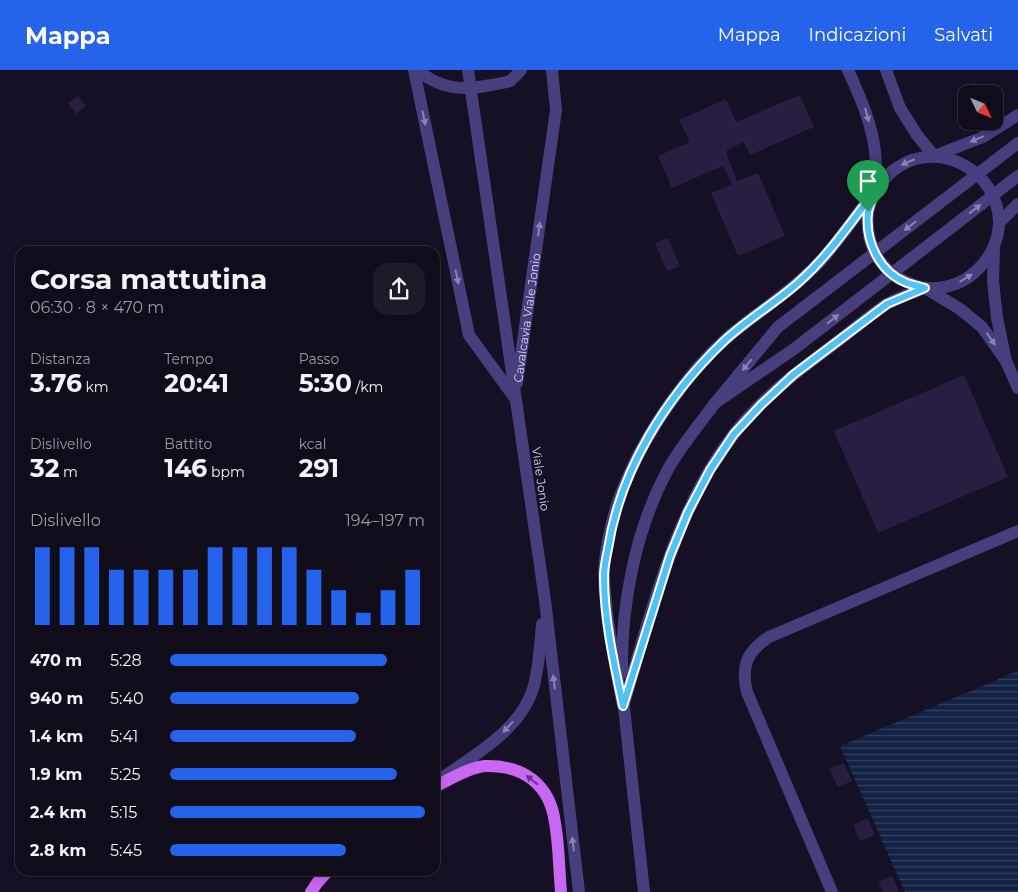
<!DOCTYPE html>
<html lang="it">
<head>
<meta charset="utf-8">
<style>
	:root { --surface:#100c1a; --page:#1e1a27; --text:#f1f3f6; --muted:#9c9ba2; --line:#302c39; --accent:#2563eb }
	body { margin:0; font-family:Montserrat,sans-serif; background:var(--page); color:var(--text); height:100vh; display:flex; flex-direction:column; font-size:19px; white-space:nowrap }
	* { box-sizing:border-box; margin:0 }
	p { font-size:16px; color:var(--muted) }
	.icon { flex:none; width:28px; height:28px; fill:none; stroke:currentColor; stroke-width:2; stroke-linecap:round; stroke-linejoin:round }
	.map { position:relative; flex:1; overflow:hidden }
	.panel { position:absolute; left:15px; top:176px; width:425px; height:630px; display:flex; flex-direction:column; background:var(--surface); border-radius:15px; box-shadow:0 2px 8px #0003,0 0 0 1px var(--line) }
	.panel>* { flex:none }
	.needle { width:32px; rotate:133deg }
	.controls { position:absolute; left:958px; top:15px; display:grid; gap:10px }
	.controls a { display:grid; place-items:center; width:45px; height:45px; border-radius:10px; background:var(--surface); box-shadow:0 2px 8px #0003,0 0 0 1px var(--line); font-size:25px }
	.pin { position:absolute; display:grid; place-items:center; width:42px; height:42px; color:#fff; margin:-51px -21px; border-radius:50% 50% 50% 0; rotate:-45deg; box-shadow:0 0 5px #0007 }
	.pin .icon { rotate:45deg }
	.round { display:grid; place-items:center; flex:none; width:52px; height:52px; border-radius:15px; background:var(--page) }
	.summary { display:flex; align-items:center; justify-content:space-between; height:85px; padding:0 15px }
	h1 { font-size:28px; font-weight:700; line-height:38px }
	.stats { display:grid; grid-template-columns:repeat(3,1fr); gap:8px; height:85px; padding:5px 15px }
	.stats div { display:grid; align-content:center }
	.stats b { font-size:25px; font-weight:700 }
	.stats small { font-size:14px; font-weight:400 }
	.stats p { font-size:14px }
	.chart { height:140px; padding:10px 15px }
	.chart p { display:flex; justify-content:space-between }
	.chart svg { width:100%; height:90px; margin-top:5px; stroke:var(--accent); stroke-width:6 }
	ul { padding:0 15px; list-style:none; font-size:16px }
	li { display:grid; grid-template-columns:80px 60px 1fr; align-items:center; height:38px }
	li i { height:12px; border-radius:6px; background:var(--accent) }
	header { display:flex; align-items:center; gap:30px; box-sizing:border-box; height:70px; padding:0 25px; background:var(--accent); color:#fff }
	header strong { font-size:24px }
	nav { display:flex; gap:28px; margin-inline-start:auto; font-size:18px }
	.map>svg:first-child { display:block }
	.water { fill:url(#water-rules) }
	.building { fill:#281e42 }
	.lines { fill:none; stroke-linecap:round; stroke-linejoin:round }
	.minor { stroke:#463f7e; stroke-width:12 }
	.major { stroke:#c767f2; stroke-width:12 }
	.oneway { fill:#8a83b6 }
	.oneway2 { fill:#653780 }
	.route-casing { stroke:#fff; stroke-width:10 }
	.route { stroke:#4fc3f7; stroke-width:6 }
	.labels { text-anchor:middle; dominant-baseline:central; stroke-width:4.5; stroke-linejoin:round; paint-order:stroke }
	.street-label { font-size:12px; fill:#ddd6fb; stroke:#151023 }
</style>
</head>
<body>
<header>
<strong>Mappa</strong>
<nav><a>Mappa</a><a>Indicazioni</a><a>Salvati</a></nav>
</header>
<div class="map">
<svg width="1018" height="822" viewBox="0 0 1018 822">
	<defs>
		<pattern id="water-rules" width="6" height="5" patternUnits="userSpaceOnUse" patternTransform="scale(1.25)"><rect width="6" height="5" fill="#122245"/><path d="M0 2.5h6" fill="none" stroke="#344161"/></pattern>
	</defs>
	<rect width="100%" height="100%" fill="#151023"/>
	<path class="water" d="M1018 601V822H905L840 676Z"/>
	<path class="building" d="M975 12 979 20 973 24 968 17Z
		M800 25 814 57 750 85 744 72 727 80V85L737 111 758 103 785 166 738 186 711 123 732 114 723 96 672 118 658 86 690 72 679 50 726 29 736 52Z
		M78 26 86 36 76 44 68 33Z
		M668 168 680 196 667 201 655 173Z
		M964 305 1008 407 878 463 834 361Z
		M844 693 852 711 838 717 829 699Z
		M868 748 875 765 860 771 853 755Z
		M892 806 899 822H883L878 812Z"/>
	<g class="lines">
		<g class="minor">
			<path d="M414 0 469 265 514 327"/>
			<path d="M417 0C441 19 461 21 491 15 496 14 505 13 510 11 514 8 518 3 521 0"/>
			<path d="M468 0 545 530 579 822"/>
			<path d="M886 0 900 38 917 65 934 86 983 67 1018 45"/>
			<path d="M1018 73 778 257 715 333 794 279 1018 106"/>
			<path d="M999 153 1018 134"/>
			<path d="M1006 291 1018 318"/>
			<path id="s1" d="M517 313 556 40 552 0"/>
			<path d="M622 603C621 536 635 461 667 401 680 377 699 355 715 333"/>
			<path d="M623 628 644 822"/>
			<path d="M624 634C650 545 676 438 734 364 760 330 795 303 829 278 848 264 867 247 887 234 899 227 912 223 925 218L960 239 982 257 1006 291 997 248 993 211 994 178"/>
			<path d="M623 636C616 602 609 568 606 533 605 524 604 514 604 504 605 476 615 434 627 409 647 361 688 302 727 268 760 240 797 218 825 186 841 167 856 146 871 126 880 115 886 104 898 97 941 69 998 102 999 152 999 171 989 190 975 202 961 215 939 221 921 217 886 208 865 181 868 145 868 137 873 130 874 123 877 111 876 94 875 82 872 53 860 27 848 0"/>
			<path d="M438 711C472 686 519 662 533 619 539 598 540 576 542 554"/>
			<path d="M832 822 747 622C741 597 746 582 769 567L1018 461"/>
		</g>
		<path class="major" d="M435 717C448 710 470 697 485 696 523 695 550 714 555 753 559 775 559 799 561 822
			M311 822 317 813 328 801"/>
	</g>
	<defs><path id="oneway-solid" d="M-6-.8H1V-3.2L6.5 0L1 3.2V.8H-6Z" transform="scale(1.25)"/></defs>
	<g class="oneway">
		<use href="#oneway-solid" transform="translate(867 45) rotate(75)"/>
		<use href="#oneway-solid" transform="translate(424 48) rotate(78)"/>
		<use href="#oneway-solid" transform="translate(977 69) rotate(157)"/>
		<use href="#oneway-solid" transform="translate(908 92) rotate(157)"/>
		<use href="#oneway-solid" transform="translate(975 139) rotate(-38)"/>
		<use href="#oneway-solid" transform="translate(910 156) rotate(143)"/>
		<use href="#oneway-solid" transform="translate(539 159) rotate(-82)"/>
		<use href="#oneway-solid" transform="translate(457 207) rotate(78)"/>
		<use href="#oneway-solid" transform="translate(966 208) rotate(-31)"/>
		<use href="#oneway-solid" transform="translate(833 249) rotate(-38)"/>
		<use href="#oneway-solid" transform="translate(991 269) rotate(55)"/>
		<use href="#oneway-solid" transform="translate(747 295) rotate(129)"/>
		<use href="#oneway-solid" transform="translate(554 612) rotate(-97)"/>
		<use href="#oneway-solid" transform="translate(508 657) rotate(133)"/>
		<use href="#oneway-solid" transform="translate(573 774) rotate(-97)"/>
	</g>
	<use class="oneway2" href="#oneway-solid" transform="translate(532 710) rotate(-142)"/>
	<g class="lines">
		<g class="route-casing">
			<path id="route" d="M875 121C873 128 869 136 868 143 865 171 879 202 907 213 913 215 919 216 925 218L887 234 793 305 762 334 734 364 710 400 688 442 670 486 623 636C614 593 604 550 604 506 604 497 606 488 608 479 620 400 666 327 723 272 747 249 776 233 800 211 829 185 851 152 875 121Z"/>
		</g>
		<use href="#route" class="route"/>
	</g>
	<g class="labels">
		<g class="street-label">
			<text stroke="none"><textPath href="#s1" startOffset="66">Cavalcavia Viale Jonio</textPath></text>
			<text transform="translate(541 409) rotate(82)">Viale Jonio</text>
		</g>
	</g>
</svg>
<div class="controls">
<a><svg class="needle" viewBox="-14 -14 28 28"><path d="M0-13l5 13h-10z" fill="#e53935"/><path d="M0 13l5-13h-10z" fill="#9c9ba2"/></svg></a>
</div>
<div class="pin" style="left:868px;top:141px;background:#1e9e55"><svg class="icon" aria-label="arrive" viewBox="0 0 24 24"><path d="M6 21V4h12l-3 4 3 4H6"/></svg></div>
<section class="panel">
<div class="summary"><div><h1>Corsa mattutina</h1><p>06:30 · 8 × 470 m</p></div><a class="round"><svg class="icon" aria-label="share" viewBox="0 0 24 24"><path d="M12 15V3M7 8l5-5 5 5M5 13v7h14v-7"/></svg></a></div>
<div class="stats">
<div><p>Distanza</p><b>3.76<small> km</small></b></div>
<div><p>Tempo</p><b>20:41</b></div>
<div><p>Passo</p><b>5:30<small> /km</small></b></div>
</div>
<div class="stats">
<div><p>Dislivello</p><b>32<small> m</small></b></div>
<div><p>Battito</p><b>146<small> bpm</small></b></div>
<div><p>kcal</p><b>291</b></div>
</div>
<div class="chart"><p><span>Dislivello</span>194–197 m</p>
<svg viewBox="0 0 160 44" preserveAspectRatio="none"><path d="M5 44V6M15 44V6M25 44V6M35 44V17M45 44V17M55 44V17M65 44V17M75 44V6M85 44V6M95 44V6M105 44V6M115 44V17M125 44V27M135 44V38M145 44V27M155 44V17"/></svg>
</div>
<ul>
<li><b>470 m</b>5:28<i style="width:85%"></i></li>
<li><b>940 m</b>5:40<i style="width:74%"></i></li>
<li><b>1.4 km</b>5:41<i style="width:73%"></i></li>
<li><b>1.9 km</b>5:25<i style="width:89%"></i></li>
<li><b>2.4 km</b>5:15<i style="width:100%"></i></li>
<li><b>2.8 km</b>5:45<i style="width:69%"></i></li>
</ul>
</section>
</div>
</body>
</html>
